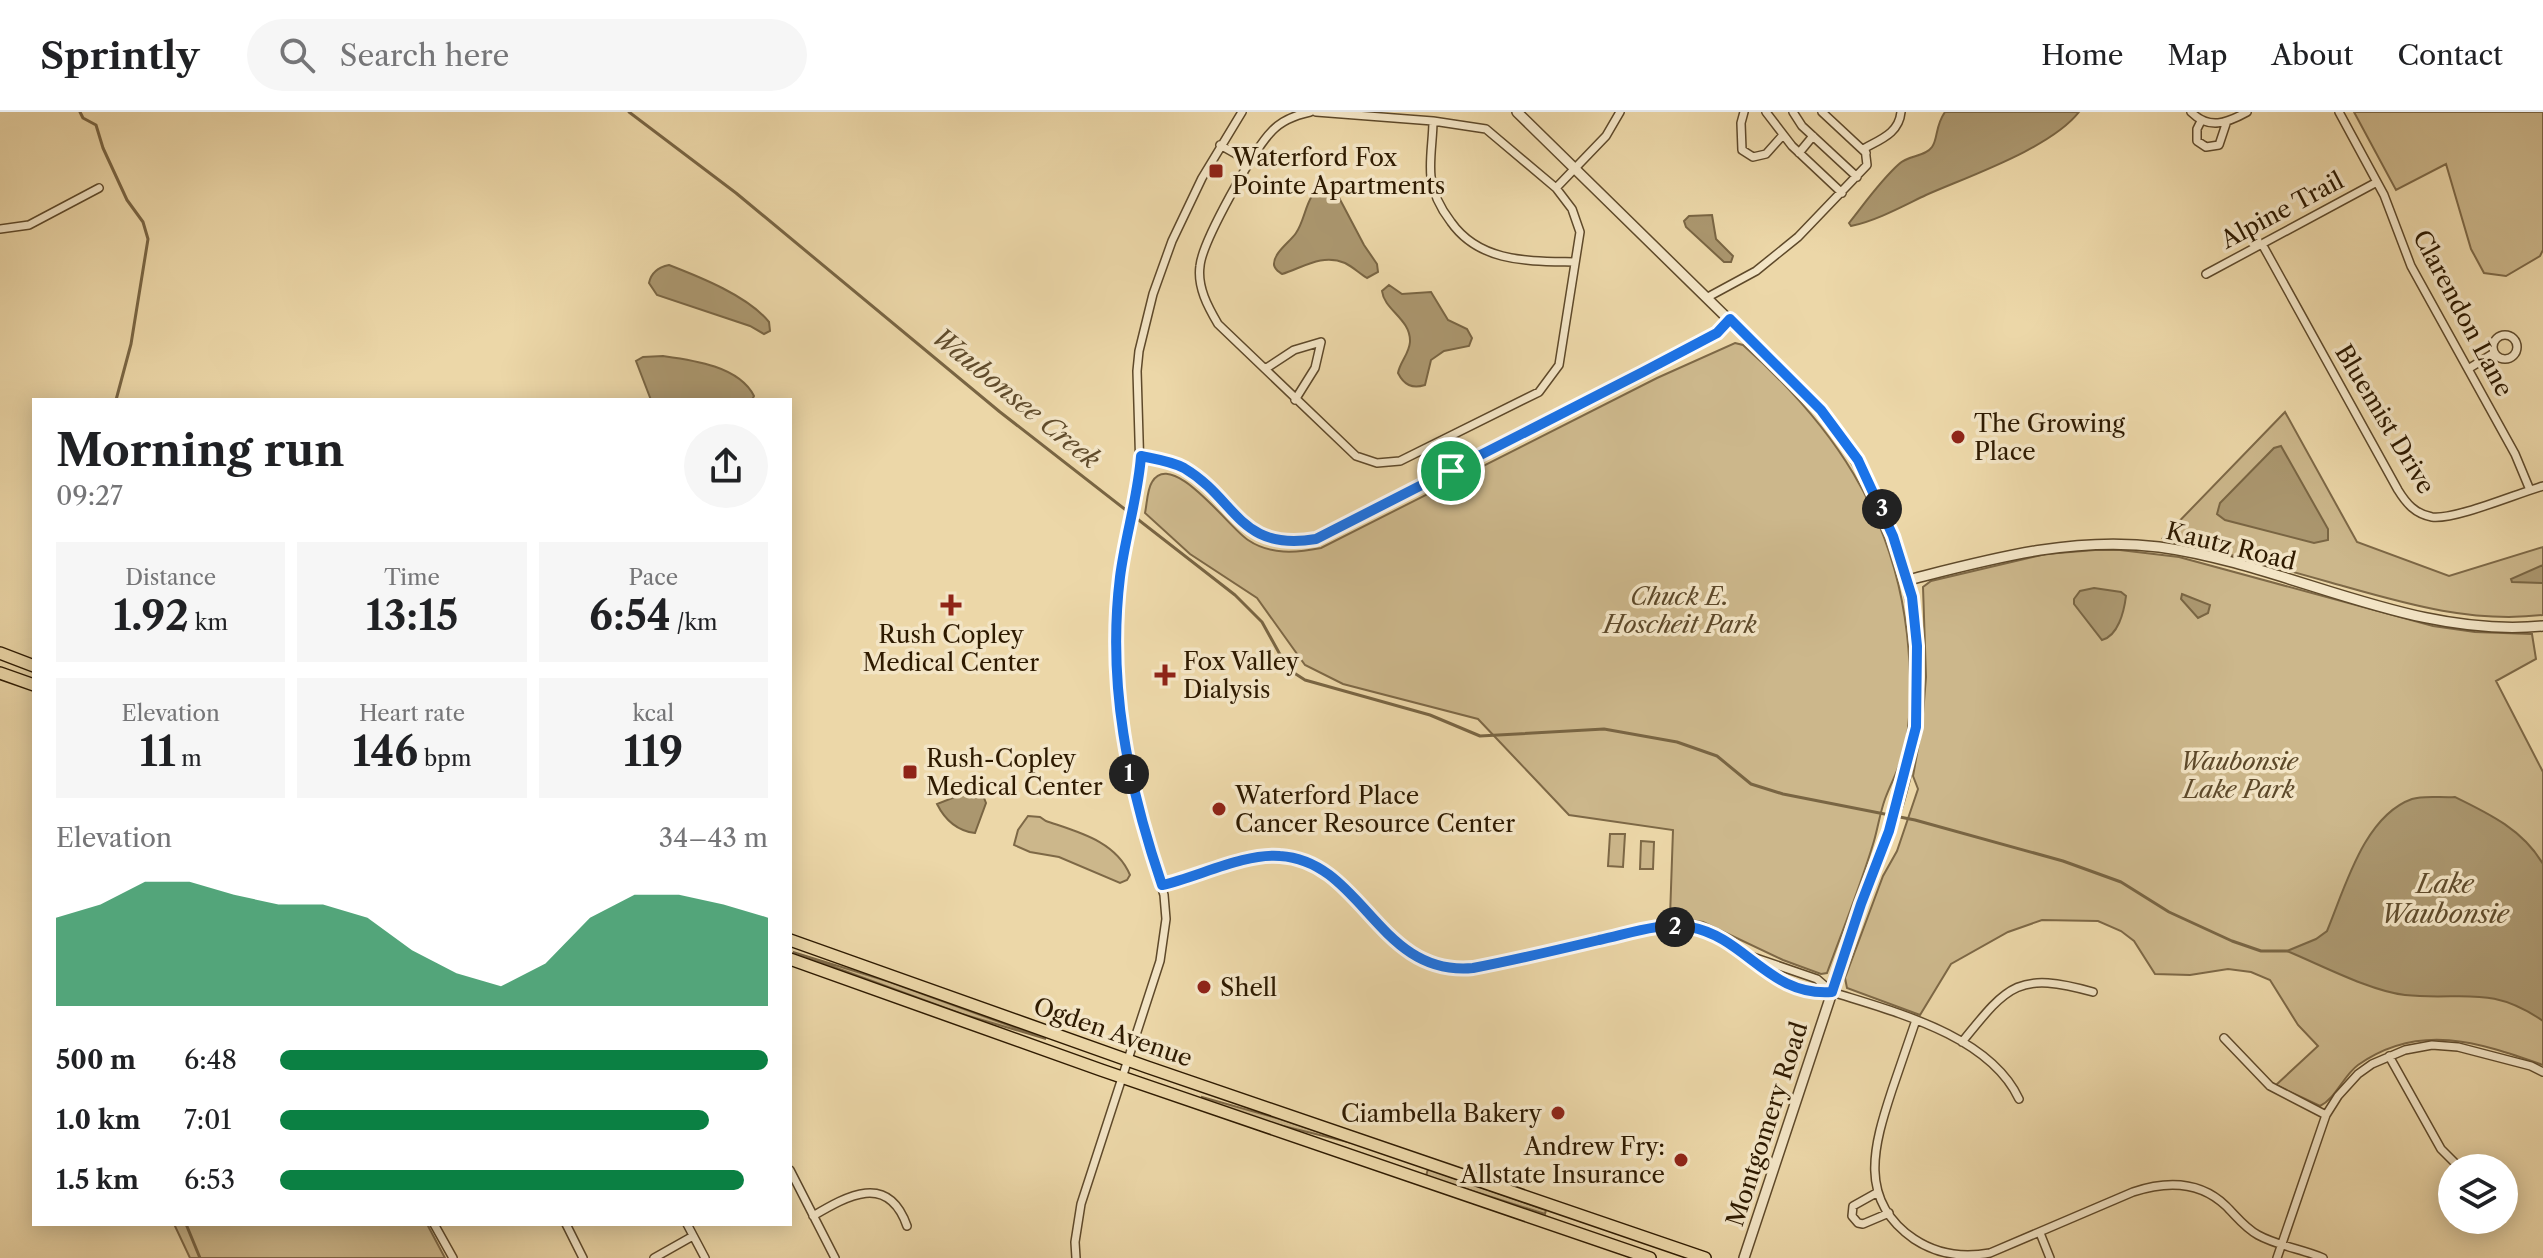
<!DOCTYPE html>
<html lang="en">
<head>
<meta charset="utf-8">
<style>
	:root { --surface:#fff; --page:#f6f6f6; --text:#202124; --muted:#757577; --line:#e0e0e0; --accent:#0b8043 }
	body { margin:0; font-family:"Libre Caslon Text",serif; background:var(--page); color:var(--text); height:100vh; display:flex; flex-direction:column; font-size:30px; white-space:nowrap }
	* { box-sizing:border-box; margin:0 }
	p { font-size:26px; color:var(--muted) }
	.icon { flex:none; width:44px; height:44px; fill:none; stroke:currentColor; stroke-width:2; stroke-linecap:round; stroke-linejoin:round }
	.map { position:relative; flex:1; overflow:hidden }
	.sheet { position:absolute; left:32px; top:286px; width:760px; height:828px; display:flex; flex-direction:column; background:var(--surface); border-radius:0px; box-shadow:0 4px 20px #0003 }
	.sheet>* { flex:none }
	.tools { position:absolute; left:2438px; top:1042px; display:grid; gap:16px }
	.tools a { display:grid; place-items:center; width:80px; height:80px; border-radius:50%; background:var(--surface); box-shadow:0 4px 20px #0003; font-size:40px }
	.pin { position:absolute; display:grid; place-items:center; width:68px; height:68px; color:#fff; margin:-34px; border:4px solid #fff; border-radius:50%; box-shadow:0 2px 8px #0007 }
	.km { position:absolute; width:40px; height:40px; margin:-20px; border-radius:50%; background:#222; color:#fff; font-size:22px; line-height:40px; text-align:center }
	.round { display:grid; place-items:center; flex:none; width:84px; height:84px; border-radius:42px; background:var(--page) }
	.overview { display:flex; align-items:center; justify-content:space-between; height:136px; padding:0 24px }
	h1 { font-size:44px; font-weight:700; line-height:60px }
	.metrics { display:grid; grid-template-columns:repeat(3,1fr); gap:12px; height:136px; padding:8px 24px }
	.metrics div { display:grid; align-content:center; border-radius:0px; background:var(--page); text-align:center }
	.metrics b { font-size:40px; font-weight:700 }
	.metrics small { font-size:22px; font-weight:400 }
	.metrics p { font-size:22px }
	.chart { height:224px; padding:16px 24px }
	.chart p { display:flex; justify-content:space-between }
	.chart svg { width:100%; height:144px; margin-top:8px; fill:var(--accent); opacity:.7 }
	ul { padding:0 24px; list-style:none; font-size:26px }
	li { display:grid; grid-template-columns:128px 96px 1fr; align-items:center; height:60px }
	li i { height:20px; border-radius:10px; background:var(--accent) }
	header { display:flex; align-items:center; gap:48px; box-sizing:border-box; height:112px; padding:0 40px; background:var(--surface); border-bottom:2px solid var(--line) }
	header strong { font-size:38px }
	nav { display:flex; gap:44px; margin-inline-start:auto; font-size:28px }
	.search { width:560px; height:72px; background:var(--page); display:flex; align-items:center; gap:20px; box-sizing:border-box; padding:0 28px; border-radius:44px; color:var(--muted); font-size:30px }
	.map>svg:first-child { display:block }
	.green { fill:#ccb78b; stroke:#7d6846; stroke-width:2 }
	.water { fill:#ab976f; stroke:#796543; stroke-width:2 }
	.lines { fill:none; stroke-linecap:round; stroke-linejoin:round }
	.stream { stroke:#796543; stroke-width:3 }
	.minor-casing { stroke:#5e492a; stroke-width:10 }
	.tertiary-casing { stroke:#5e492a; stroke-width:12 }
	.primary-casing { stroke:#2e1a00; stroke-width:14 }
	.minor { stroke:#f3e5c6; stroke-width:7 }
	.tertiary { stroke:#f3e5c6; stroke-width:9 }
	.primary { stroke:#ecd7a8; stroke-width:11 }
	.route-casing { stroke:#fff; stroke-width:16 }
	.route { stroke:#1a73e8; stroke-width:10 }
	.poi-dot { fill:#8f2418; stroke:#f3e5c6; stroke-width:3 }
	.labels { text-anchor:middle; dominant-baseline:central; stroke-width:7; stroke-linejoin:round; paint-order:stroke }
	.poi-label { font-size:24px; fill:#2e1a00; stroke:#f3e5c6; text-anchor:start }
	.street-label { font-size:24px; fill:#2e1a00; stroke:#f3e5c6 }
	.park-label { font-size:24px; font-style:italic; fill:#5d492a; stroke:#f3e5c6 }
	.water-label { font-size:26px; font-style:italic; fill:#604c2c; stroke:#f3e5c6 }
</style>
</head>
<body>
<header>
<strong>Sprintly</strong>
<div class="search"><svg class="icon" aria-label="search" viewBox="0 0 24 24"><circle cx="10" cy="10" r="6"/><path d="M15 15l6 6"/></svg>Search here</div>
<nav><a>Home</a><a>Map</a><a>About</a><a>Contact</a></nav>
</header>
<div class="map">
<svg width="2543" height="1146" viewBox="0 0 2543 1146">
	<rect width="100%" height="100%" fill="#ecd7a8"/>
	<filter id="stains"><feTurbulence type="fractalNoise" baseFrequency=".0025" numOctaves="4"/><feColorMatrix values="0 0 0 0 .2 0 0 0 0 .09 0 0 0 0 .02 0 0 0 .5 -.17"/></filter>
	<radialGradient id="worn" r=".72"><stop offset=".6" stop-color="#630" stop-opacity="0"/><stop offset="1" stop-color="#630" stop-opacity=".3"/></radialGradient>
	<path class="green" d="M2354 0H2543V138L2540 144 2506 164 2484 161 2471 137 2446 52 2396 78Z
		M1735 231 1743 233C1833 313 1893 400 1907 522 1911 558 1912 594 1906 631 1902 652 1892 668 1885 687 1880 701 1878 715 1874 729 1861 773 1843 817 1827 861L1821 862 1783 848 1703 810 1670 805 1673 718 1569 703 1478 607 1343 572 1305 553 1257 486 1190 442 1145 401C1147 392 1147 378 1152 370 1172 336 1230 417 1248 428 1270 443 1296 441 1321 436L1657 266Z
		M2285 300 2357 430 2449 464 2543 435V503C2473 511 2410 493 2343 474 2283 457 2224 440 2163 426Z
		M2095 438H2120L2179 445 2433 514 2475 520 2532 522 2536 547 2496 569 2543 660V953C2478 930 2419 910 2358 953 2343 964 2336 986 2320 994L2276 973 2318 934 2298 913 2270 868 2251 860 2228 857 2190 863 2155 862 2134 829 2121 819 2098 809 2042 808 2008 820 1951 852 1920 903 1847 876 1845 866 1883 764 1897 739 1918 677 1913 664 1922 614 1926 565 1923 475 1931 469 2046 442Z
		M1028 704 1040 705 1046 709C1078 720 1116 729 1130 763L1127 768 1120 771 1059 745 1030 740 1014 733 1018 718Z
		M1610 722H1625L1623 755 1608 754Z
		M1641 729 1654 730 1653 757H1640Z
		M793 840 890 870 1046 927 962 902Z
		M1202 985 1280 1007 1352 1031 1271 1011 1202 987Z
		M1428 1057 1546 1098 1545 1102 1426 1064Z
		M174 1112H427L445 1146H190Z"/>
	<path class="water" d="M1945 0H2079C2051 36 1969 64 1926 83 1903 94 1876 109 1851 114L1849 111C1865 91 1880 69 1899 52 1908 43 1925 45 1932 35 1938 27 1935 14 1945 0Z
		M1325 73 1335 78 1364 133 1377 152 1378 160 1367 166C1359 161 1353 155 1345 151 1322 141 1302 156 1282 162 1278 159 1275 158 1274 153 1273 141 1290 130 1296 121 1307 105 1305 81 1325 73Z
		M1712 103 1716 127 1733 144 1731 150H1724L1686 115 1684 109 1689 104Z
		M669 153C700 165 748 184 769 210L770 219 764 222 750 214 657 183 649 171C651 161 659 155 669 153Z
		M1389 173 1402 182 1431 180 1448 208 1467 217 1472 226 1469 234 1444 239 1431 248 1425 273C1412 277 1404 273 1398 261 1400 250 1409 242 1410 230 1411 207 1384 198 1382 179Z
		M663 244C692 248 739 254 754 284L752 288H651L636 249 643 245Z
		M2281 334 2328 417V428L2314 431 2225 408 2217 402 2220 391 2274 336Z
		M2543 453V471L2512 470 2511 467Z
		M2094 476 2121 480 2126 484C2124 500 2118 524 2102 528L2074 492V487L2080 479Z
		M2182 482 2210 493 2208 501 2198 506 2181 487Z
		M975 677 982 681 986 691 975 721C958 719 945 708 937 692Z
		M2455 685C2490 702 2523 718 2543 752V909C2490 872 2462 889 2405 883 2370 879 2321 853 2287 839L2316 827 2327 819C2345 776 2364 704 2412 687 2424 683 2442 686 2455 685Z"/>
	<g class="lines">
		<path class="stream" d="M80 0 83 6 96 13 103 36 127 88 143 110 148 127 131 232 116 288
			M629 0 736 81 1000 300 1235 483 1262 510 1288 557 1305 568 1430 603 1480 624 1604 617 1677 630 1717 644 1751 672 1783 682 1915 708 2063 749 2121 770 2169 800 2232 829 2261 839H2287
			M186 1112 200 1146"/>
		<g class="minor-casing">
			<path id="minor" d="M1310 0C1296 3 1282 8 1272 19 1254 37 1202 130 1200 154 1197 175 1208 195 1218 212L1356 344 1377 351 1400 349 1539 280 1559 253 1580 120 1572 97 1556 76
				M1316 0 1433 9 1486 17 1556 76 1606 24 1620 0
				M1744 0 1741 11 1742 38 1753 45 1766 42 1783 23
				M1766 0 1792 34 1842 81
				M1793 0 1802 14 1857 65
				M1822 0 1866 41
				M2191 0C2209 18 2227 11 2247 0
				M2339 0 2384 83 2411 154 2515 342 2530 378
				M1433 9C1433 27 1429 47 1431 65 1433 82 1441 97 1451 110 1480 151 1529 149 1574 150
				M2201 9 2197 17V29L2206 35 2219 33 2226 12
				M1220 33 1250 50
				M1799 41 1813 24
				M0 117 29 113 99 76
				M2262 132 2398 378C2406 391 2415 402 2432 405 2455 408 2518 381 2543 374
				M2206 162 2377 70
				M1708 185 1756 159 1798 125 1867 53 1865 36C1881 27 1899 21 1901 0
				M2493 235a12 12 0 1 1 24 0a12 12 0 1 1-24 0Z
				M1265 257 1294 238 1321 230 1315 256 1295 288
				M2468 257 2494 241
				M1438 331 1451 359
				M1141 344C1155 347 1171 349 1184 356 1238 389 1238 440 1316 427L1643 260 1717 221 1730 207
				M1162 773 1251 747C1331 731 1349 797 1402 836 1419 849 1438 854 1459 857 1508 852 1557 838 1604 827 1632 821 1661 811 1690 815 1747 825 1767 884 1832 880 1895 900 1989 923 2019 987
				M1747 843 1817 867 1832 880
				M1916 908C1908 931 1900 955 1892 978 1874 1033 1857 1088 1914 1127 1938 1143 1963 1146 1990 1141L2133 1080C2166 1069 2200 1069 2226 1094 2237 1105 2245 1116 2258 1123 2278 1134 2302 1137 2323 1146
				M2224 926 2270 974 2326 1003
				M1962 930C2008 873 2018 859 2093 880
				M2389 944 2441 1037 2460 1056
				M790 1058 835 1146
				M1878 1080 1853 1094 1852 1104 1858 1111 1863 1112 1889 1101
				M813 1104C847 1084 888 1060 907 1114
				M434 1112 453 1146
				M566 1112 583 1146
				M687 1112 705 1146
				M2040 1121 2050 1146
				M654 1146 693 1124
				M1076 1146 1075 1130 1081 1092 1160 849 1166 807 1164 783 1132 675 1122 625 1116 558 1120 465 1140 360 1137 259 1139 239 1153 182 1172 129 1202 66 1242 0
				M2277 1146 2326 1003 2338 984 2358 962 2372 952 2405 938 2432 933 2458 935 2531 954 2543 960"/>
		</g>
		<g class="tertiary-casing">
			<path id="tertiary" d="M1517 0 1821 298C1912 415 1940 543 1900 686 1887 731 1867 773 1853 817 1817 927 1780 1036 1744 1146
				M1908 468C1991 447 2072 424 2159 435 2287 452 2411 527 2543 514"/>
		</g>
		<g class="primary-casing">
			<path id="primary" d="M0 541 34 554
				M0 561 34 573
				M790 828 1147 955 1705 1146
				M790 847 1101 958 1650 1146"/>
		</g>
		<use href="#minor" class="minor"/>
		<use href="#tertiary" class="tertiary"/>
		<use href="#primary" class="primary"/>
	</g>
	<g class="lines">
		<g class="route-casing">
			<path id="route" d="M1730 207 1821 298 1858 348 1893 424 1912 485 1917 534 1916 615 1889 719 1861 792 1832 880C1769 885 1746 825 1690 815 1660 810 1628 822 1599 828 1557 838 1515 848 1473 856 1378 865 1363 749 1280 744 1244 741 1198 765 1162 773 1128 673 1107 572 1120 465 1125 425 1138 385 1141 344 1155 347 1171 349 1184 356 1238 388 1238 440 1316 427L1643 260 1717 221Z"/>
		</g>
		<use href="#route" class="route"/>
	</g>
	<g class="poi-dot">
		<rect x="1208" y="51" width="16" height="16" rx="4"/>
		<circle cx="1958" cy="325" r="8"/>
		<path d="M947 481h8v8h8v8h-8v8h-8v-8h-8v-8h8z"/>
		<path d="M1161 551h8v8h8v8h-8v8h-8v-8h-8v-8h8z"/>
		<rect x="902" y="652" width="16" height="16" rx="4"/>
		<circle cx="1219" cy="697" r="8"/>
		<circle cx="1204" cy="875" r="8"/>
		<circle cx="1558" cy="1001" r="8"/>
		<circle cx="1681" cy="1048" r="8"/>
	</g>
	<g class="labels">
		<g class="poi-label">
			<text x="1232" y="45">Waterford Fox<tspan x="1232" dy="28">Pointe Apartments</tspan></text>
			<text x="1974" y="311">The Growing<tspan x="1974" dy="28">Place</tspan></text>
			<text x="951" y="522" text-anchor="middle">Rush Copley<tspan x="951" dy="28">Medical Center</tspan></text>
			<text x="1183" y="549">Fox Valley<tspan x="1183" dy="28">Dialysis</tspan></text>
			<text x="926" y="646">Rush-Copley<tspan x="926" dy="28">Medical Center</tspan></text>
			<text x="1235" y="683">Waterford Place<tspan x="1235" dy="28">Cancer Resource Center</tspan></text>
			<text x="1220" y="875">Shell</text>
			<text x="1542" y="1001" text-anchor="end">Ciambella Bakery</text>
			<text x="1665" y="1034" text-anchor="end">Andrew Fry:<tspan x="1665" dy="28">Allstate Insurance</tspan></text>
		</g>
		<g class="street-label">
			<text transform="translate(2282 98) rotate(-28)">Alpine Trail</text>
			<text transform="translate(2463 201) rotate(62)">Clarendon Lane</text>
			<text transform="translate(2385 307) rotate(59)">Bluemist Drive</text>
			<text transform="translate(2231 434) rotate(14)">Kautz Road</text>
			<text transform="translate(1113 920) rotate(19)">Ogden Avenue</text>
			<text transform="translate(1767 1012) rotate(-72)">Montgomery Road</text>
		</g>
		<g class="park-label">
			<text x="1680" y="484">Chuck E.<tspan x="1680" dy="28">Hoscheit Park</tspan></text>
			<text x="2239" y="649">Waubonsie<tspan x="2239" dy="28">Lake Park</tspan></text>
		</g>
		<g class="water-label">
			<text transform="translate(1016 286) rotate(39)">Waubonsee Creek</text>
			<text x="2445" y="772">Lake<tspan x="2445" dy="30">Waubonsie</tspan></text>
		</g>
	</g>
	<rect width="100%" height="100%" filter="url(#stains)"/>
	<rect width="100%" height="100%" fill="url(#worn)"/>
</svg>
<div class="tools">
<a><svg class="icon" aria-label="layers" viewBox="0 0 24 24"><path d="M12 4l9 5-9 5-9-5zM3 14l9 5 9-5"/></svg></a>
</div>
<div class="pin" style="left:1451px;top:359px;background:#1e9e55"><svg class="icon" aria-label="arrive" viewBox="0 0 24 24"><path d="M6 21V4h12l-3 4 3 4H6"/></svg></div>
<b class="km" style="left:1129px;top:662px">1</b>
<b class="km" style="left:1675px;top:815px">2</b>
<b class="km" style="left:1882px;top:397px">3</b>
<section class="sheet">
<div class="overview"><div><h1>Morning run</h1><p>09:27</p></div><a class="round"><svg class="icon" aria-label="share" viewBox="0 0 24 24"><path d="M12 15V3M7 8l5-5 5 5M5 13v7h14v-7"/></svg></a></div>
<div class="metrics">
<div><p>Distance</p><b>1.92<small> km</small></b></div>
<div><p>Time</p><b>13:15</b></div>
<div><p>Pace</p><b>6:54<small> /km</small></b></div>
</div>
<div class="metrics">
<div><p>Elevation</p><b>11<small> m</small></b></div>
<div><p>Heart rate</p><b>146<small> bpm</small></b></div>
<div><p>kcal</p><b>119</b></div>
</div>
<div class="chart"><p><span>Elevation</span>34–43 m</p>
<svg viewBox="0 0 160 44" preserveAspectRatio="none"><path d="M0 44V17L10 13L20 6L30 6L40 10L50 13L60 13L70 17L80 27L90 34L100 38L110 31L120 17L130 10L140 10L150 13L160 17V44z"/></svg>
</div>
<ul>
<li><b>500 m</b>6:48<i style="width:100%"></i></li>
<li><b>1.0 km</b>7:01<i style="width:88%"></i></li>
<li><b>1.5 km</b>6:53<i style="width:95%"></i></li>
</ul>
</section>
</div>
</body>
</html>
